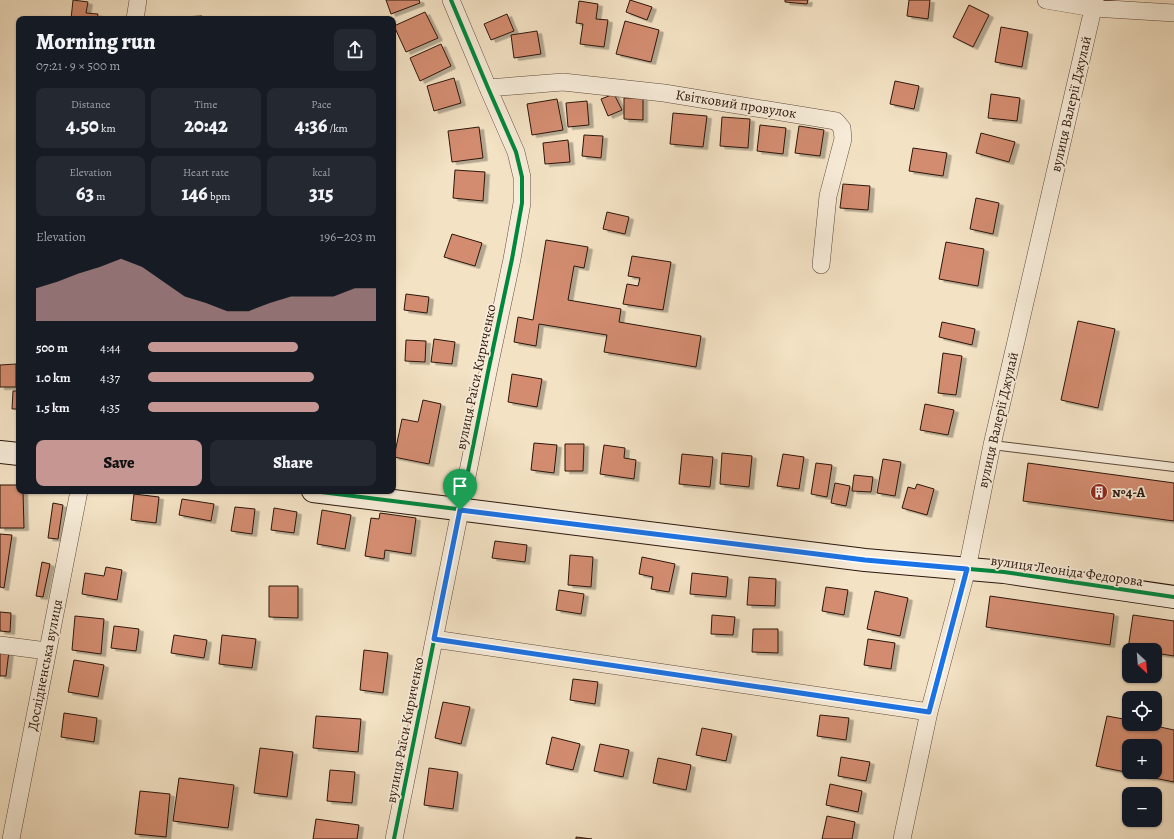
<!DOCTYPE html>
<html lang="en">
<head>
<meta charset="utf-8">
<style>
	:root { --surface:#171b24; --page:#242831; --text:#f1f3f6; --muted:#9ea1a6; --accent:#c59692 }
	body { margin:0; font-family:Alegreya,serif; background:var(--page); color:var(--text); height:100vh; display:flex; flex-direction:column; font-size:15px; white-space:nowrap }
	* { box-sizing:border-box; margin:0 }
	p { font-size:13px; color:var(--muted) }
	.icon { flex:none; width:22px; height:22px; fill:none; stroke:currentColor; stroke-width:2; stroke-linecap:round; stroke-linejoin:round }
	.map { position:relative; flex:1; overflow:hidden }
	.panel { position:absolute; left:16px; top:16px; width:380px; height:478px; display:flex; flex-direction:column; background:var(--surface); border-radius:8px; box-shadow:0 1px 3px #0004 }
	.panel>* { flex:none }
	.needle { width:26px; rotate:154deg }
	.buttons { position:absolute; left:1122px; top:643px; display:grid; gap:8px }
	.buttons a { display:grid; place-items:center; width:40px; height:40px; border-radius:8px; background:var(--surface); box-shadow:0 1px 3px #0004; font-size:20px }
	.pin { position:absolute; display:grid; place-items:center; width:34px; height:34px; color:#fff; margin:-41px -17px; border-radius:50% 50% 50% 0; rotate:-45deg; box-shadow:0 0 4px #0007 }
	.pin .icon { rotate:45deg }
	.round { display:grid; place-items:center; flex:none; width:42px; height:42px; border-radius:8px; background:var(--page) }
	.headline { display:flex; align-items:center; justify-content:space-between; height:68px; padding:0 20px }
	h1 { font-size:22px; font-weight:800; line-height:30px }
	.metrics { display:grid; grid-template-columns:repeat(3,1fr); gap:6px; height:68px; padding:4px 20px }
	.metrics div { display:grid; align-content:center; border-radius:8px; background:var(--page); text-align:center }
	.metrics b { font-size:20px; font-weight:800 }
	.metrics small { font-size:11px; font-weight:400 }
	.metrics p { font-size:11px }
	.chart { height:112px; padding:8px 20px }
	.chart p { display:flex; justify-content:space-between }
	.chart svg { width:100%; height:72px; margin-top:4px; fill:var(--accent); opacity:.7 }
	.primary-button { display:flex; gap:8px; margin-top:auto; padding:8px 20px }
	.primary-button a { flex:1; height:46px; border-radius:8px; background:var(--accent); color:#111; font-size:16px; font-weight:800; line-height:46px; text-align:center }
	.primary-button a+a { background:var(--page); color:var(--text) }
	ul { padding:0 20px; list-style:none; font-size:13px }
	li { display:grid; grid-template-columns:64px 48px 1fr; align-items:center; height:30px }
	li i { height:10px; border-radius:5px; background:var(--accent) }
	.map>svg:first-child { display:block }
	.building { fill:#d38c6f; stroke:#2c160d; fill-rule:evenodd; filter:url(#shadow) }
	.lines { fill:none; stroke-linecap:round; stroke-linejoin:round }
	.lane-casing { stroke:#5e493b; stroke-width:10 }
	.street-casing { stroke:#5e493b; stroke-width:18 }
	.secondary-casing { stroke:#2c160d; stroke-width:24 }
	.lane { stroke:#f7ecd9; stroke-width:8 }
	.street { stroke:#f7ecd9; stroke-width:17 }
	.secondary { stroke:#f7ecd9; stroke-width:22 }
	.cycleway-casing { stroke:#f7ecd9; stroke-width:6 }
	.cycleway { stroke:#00873e; stroke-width:4 }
	.route-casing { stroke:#fff; stroke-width:8 }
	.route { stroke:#1a73e8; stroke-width:5 }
	.labels { text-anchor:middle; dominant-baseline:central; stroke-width:3.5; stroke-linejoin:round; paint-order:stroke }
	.street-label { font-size:14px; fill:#2c160d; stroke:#f7ecd9 }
	.poi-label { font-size:14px; font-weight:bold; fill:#2c160d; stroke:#f7ecd9; text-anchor:start }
</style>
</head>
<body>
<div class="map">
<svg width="1174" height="839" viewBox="0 0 1174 839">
	<defs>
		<filter id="shadow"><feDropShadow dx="4.5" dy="2.5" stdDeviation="0" flood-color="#0004"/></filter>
	</defs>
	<rect width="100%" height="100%" fill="#f3e2c4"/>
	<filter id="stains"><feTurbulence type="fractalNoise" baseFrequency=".005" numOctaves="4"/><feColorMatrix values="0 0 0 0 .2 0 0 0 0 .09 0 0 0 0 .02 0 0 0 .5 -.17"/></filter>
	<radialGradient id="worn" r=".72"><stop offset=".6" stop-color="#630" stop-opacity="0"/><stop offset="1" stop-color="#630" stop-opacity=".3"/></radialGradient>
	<path class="building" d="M73 0 88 2 86 13 98 14 97 19H71Z
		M386 0H419L420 3 391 14Z
		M630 0 652 7 647 20 626 12Z
		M785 0H808L807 4 785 2Z
		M909 0H930L928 19 907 16Z
		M579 1 598 4 596 19 608 20 604 47 580 44 583 24 576 23Z
		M969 5 989 15 973 47 953 37Z
		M425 12 438 38 406 52 394 26Z
		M507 14 514 31 491 40 484 24Z
		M202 16V19H182V17Z
		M625 21 659 30 651 62 616 54Z
		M1001 27 1028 32 1022 67 995 62Z
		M537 31 541 54 514 58 511 35Z
		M441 44 451 66 420 81 410 58Z
		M454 78 461 103 434 111 427 86Z
		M895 81 919 86 914 109 890 104Z
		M614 94 622 110 608 116 601 99Z
		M991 94 1020 98 1017 121 988 118Z
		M624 98H643V120L624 119Z
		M557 99 563 130 532 135 527 104Z
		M587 101 589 125 568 127 566 103Z
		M673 113 707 116 703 147 670 144Z
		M722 117 750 119 748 148 720 146Z
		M760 125 786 128 783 154 757 151Z
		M799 126 824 130 820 156 795 153Z
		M479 127 483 158 452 162 448 131Z
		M981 133 1015 142 1009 162 976 153Z
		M584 135 603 136 601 158 582 156Z
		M568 140 570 162 545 164 543 143Z
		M913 148 947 153 943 176 909 171Z
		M455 170 485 172 483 201 453 198Z
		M843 184 870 186 868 210 840 208Z
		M976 198 999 203 993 234 970 229Z
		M607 212 629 217 625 234 603 229Z
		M452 234 482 243 475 266 444 257Z
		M546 240 588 247 584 268 574 266 568 300 621 309 619 322 701 336 696 367 604 352 607 335 539 324 536 346 514 342 518 317 533 320Z
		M946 242 984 249 978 286 939 279Z
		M632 256 671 262 663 310 623 304 627 284 638 286 640 278 628 276Z
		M406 294 429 297 427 313 404 310Z
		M1078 321 1115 329 1098 408 1061 400Z
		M942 322 975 329 972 345 939 337Z
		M434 339 455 342 452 364 431 362Z
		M406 340 426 341 425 362 405 361Z
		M943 353 962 356 956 395 938 393Z
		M16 364V387H0V365Z
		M512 374 542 379 537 407 508 402Z
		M13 391H19V409H12Z
		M423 400 441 404 429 464 394 457 402 419 418 422Z
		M925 404 954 410 948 435 920 430Z
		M534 443 557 445 554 473 531 470Z
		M565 444H584L583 471H565Z
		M604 445 625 448 624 458 636 460 634 479 600 474Z
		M722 453 752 456 749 487 720 484Z
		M682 454 713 457 710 487 679 484Z
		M783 454 804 457 799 489 777 486Z
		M883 459 901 462 895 496 877 493Z
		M816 463 832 465 827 497 811 494Z
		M1028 463 1174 483V521L1023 501Z
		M854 475 873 477 871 492 852 491Z
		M835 483 850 486 846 506 831 503Z
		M917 484 934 489 927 515 902 508 908 487 915 489Z
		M0 485H19V491H23L24 528H0Z
		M134 494 159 497 156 523 131 520Z
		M182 499 214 504 211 521 179 515Z
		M53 503 63 505 58 539 48 538Z
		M235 507 255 509 252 534 231 531Z
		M274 508 297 512 294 533 271 530Z
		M322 510 351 515 345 549 317 544Z
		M380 513 416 518 411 554 385 550 384 559 365 556 371 518 379 519Z
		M0 534 12 535 4 588 0 587Z
		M495 541 527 545 525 562 492 558Z
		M570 555 593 557 591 587 568 585Z
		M642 557 675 564 669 592 651 589 653 577 639 574Z
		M42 562 50 564 43 597 36 596Z
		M106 567 122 570 117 600 82 594 85 573 104 576Z
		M692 573 728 577 726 597 690 594Z
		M749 577 776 579 775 606 747 605Z
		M269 586H298V618L269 617Z
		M826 587 848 590 844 615 822 611Z
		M559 590 584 594 581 614 556 610Z
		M875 591 908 598 900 636 867 629Z
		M990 596 1114 614 1110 645 986 627Z
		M0 612 11 613 10 632 0 631Z
		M712 615 735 617 733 635 711 634Z
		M1133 615 1174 621V656L1155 653V650L1128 649Z
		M75 616 104 619 101 654 72 650Z
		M114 626 139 629 136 651 111 648Z
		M753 629H778V653L752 652Z
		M174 635 207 640 204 658 171 653Z
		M222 635 256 639 252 668 219 664Z
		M868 639 895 643 891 669 864 665Z
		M0 650 9 651 6 676H0Z
		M364 650 388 653 383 693 360 690Z
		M74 660 104 665 98 697 68 692Z
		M573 679 598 682 595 704 570 700Z
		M443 702 470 707 461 744 435 738Z
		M64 713 97 718 94 742 61 737Z
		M820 715 849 718 846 740 817 736Z
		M316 716 361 719 358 752 313 748Z
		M1107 716 1129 720V724H1146L1174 730V782L1096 766ZM1129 746H1155V772H1129Z
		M702 728 732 734 726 761 696 755Z
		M552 737 580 744 573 770 546 764Z
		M600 744 629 750 623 777 594 771Z
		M260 748 293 752 287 797 254 793Z
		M841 757 870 762 866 781 838 776Z
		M658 758 691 765 686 790 653 783Z
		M429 768 458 772 453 809 424 805Z
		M330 770 355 772 352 803 327 801Z
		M179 778 234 785 228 828 173 821Z
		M830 784 862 791 858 812 826 805Z
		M140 791 170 794 166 837 135 834Z
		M827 816 855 822 852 839H822Z
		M316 819 359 825 357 839H313Z
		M576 837 592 839H576Z"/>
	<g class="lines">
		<g class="lane-casing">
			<path id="lane" d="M992 445 1174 467"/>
		</g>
		<g class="street-casing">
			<path id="street" d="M1046 0 1093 8 1174 13
				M135 19 138 0
				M488 88 563 82 664 93 836 121 842 128 843 139 828 196 821 265
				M434 639 929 712
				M0 645 47 651
				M11 839 79 491
				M394 839 488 372 512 259 522 203V177L516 152 488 88 451 0
				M902 839 929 712 967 569 992 445 1095 0"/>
		</g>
		<g class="secondary-casing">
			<path id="secondary" d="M0 452 19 454
				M313 491 865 560 1004 572 1174 597"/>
		</g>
		<use href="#lane" class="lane"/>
		<use href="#street" class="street"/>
		<use href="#secondary" class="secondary"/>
		<g class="cycleway-casing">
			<path id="cycleway" d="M313 491 865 560 1004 572 1174 597
				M394 839 488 372 512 259 522 203V177L516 152 488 88 451 0"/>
		</g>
		<use href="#cycleway" class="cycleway"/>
	</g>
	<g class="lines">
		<g class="route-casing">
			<path id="route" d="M460 510 865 560 967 569 929 712 434 639Z"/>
		</g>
		<use href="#route" class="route"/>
	</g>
	<defs>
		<g id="building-disc" transform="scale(0.9)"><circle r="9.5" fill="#8f2418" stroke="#f7ecd9"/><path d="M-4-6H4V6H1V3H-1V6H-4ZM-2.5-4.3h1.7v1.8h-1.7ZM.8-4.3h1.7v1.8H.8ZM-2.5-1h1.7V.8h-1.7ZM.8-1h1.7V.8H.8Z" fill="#fff"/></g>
	</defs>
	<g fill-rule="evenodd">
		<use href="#building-disc" x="1099" y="492"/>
	</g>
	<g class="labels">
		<g class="street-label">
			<text transform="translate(736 104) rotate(9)">Квітковий провулок</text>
			<text transform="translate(1071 104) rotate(-77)">вулиця Валерії Джулай</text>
			<text transform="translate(476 377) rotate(-78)">вулиця Раїси Кириченко</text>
			<text transform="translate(998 420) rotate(-77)">вулиця Валерії Джулай</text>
			<text transform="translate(1067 571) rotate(8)">вулиця Леоніда Федорова</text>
			<text transform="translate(45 665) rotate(-79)">Дослідненська вулиця</text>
			<text transform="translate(405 730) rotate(-79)">вулиця Раїси Кириченко</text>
		</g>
		<g class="poi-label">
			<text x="1112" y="492">№4-А</text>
		</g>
	</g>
	<rect width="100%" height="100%" filter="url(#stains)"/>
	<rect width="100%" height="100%" fill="url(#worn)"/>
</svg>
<div class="buttons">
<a><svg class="needle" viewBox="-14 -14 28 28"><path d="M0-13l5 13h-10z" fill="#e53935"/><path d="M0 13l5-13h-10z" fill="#9ea1a6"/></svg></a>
<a><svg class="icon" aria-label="locate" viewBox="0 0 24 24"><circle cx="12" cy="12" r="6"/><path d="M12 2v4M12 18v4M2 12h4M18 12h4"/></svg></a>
<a>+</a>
<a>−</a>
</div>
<div class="pin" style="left:460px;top:510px;background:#1e9e55"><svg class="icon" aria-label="arrive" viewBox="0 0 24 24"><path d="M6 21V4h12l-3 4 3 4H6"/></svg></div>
<section class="panel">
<div class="headline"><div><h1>Morning run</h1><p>07:21 · 9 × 500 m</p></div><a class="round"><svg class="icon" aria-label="share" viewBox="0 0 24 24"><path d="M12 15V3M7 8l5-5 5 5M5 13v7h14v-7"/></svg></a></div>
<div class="metrics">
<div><p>Distance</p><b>4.50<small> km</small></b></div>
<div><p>Time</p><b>20:42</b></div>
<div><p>Pace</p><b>4:36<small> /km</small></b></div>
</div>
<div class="metrics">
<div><p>Elevation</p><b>63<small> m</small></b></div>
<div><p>Heart rate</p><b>146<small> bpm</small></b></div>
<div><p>kcal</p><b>315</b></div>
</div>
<div class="chart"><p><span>Elevation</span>196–203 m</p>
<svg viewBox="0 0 160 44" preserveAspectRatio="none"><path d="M0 44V24L10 20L20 15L30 11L40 6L50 11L60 20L70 29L80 33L90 38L100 38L110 33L120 29L130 29L140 29L150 24L160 24V44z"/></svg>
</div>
<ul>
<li><b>500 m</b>4:44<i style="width:66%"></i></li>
<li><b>1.0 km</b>4:37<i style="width:73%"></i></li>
<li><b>1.5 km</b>4:35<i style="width:75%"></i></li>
</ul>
<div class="primary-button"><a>Save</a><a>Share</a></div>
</section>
</div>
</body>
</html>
